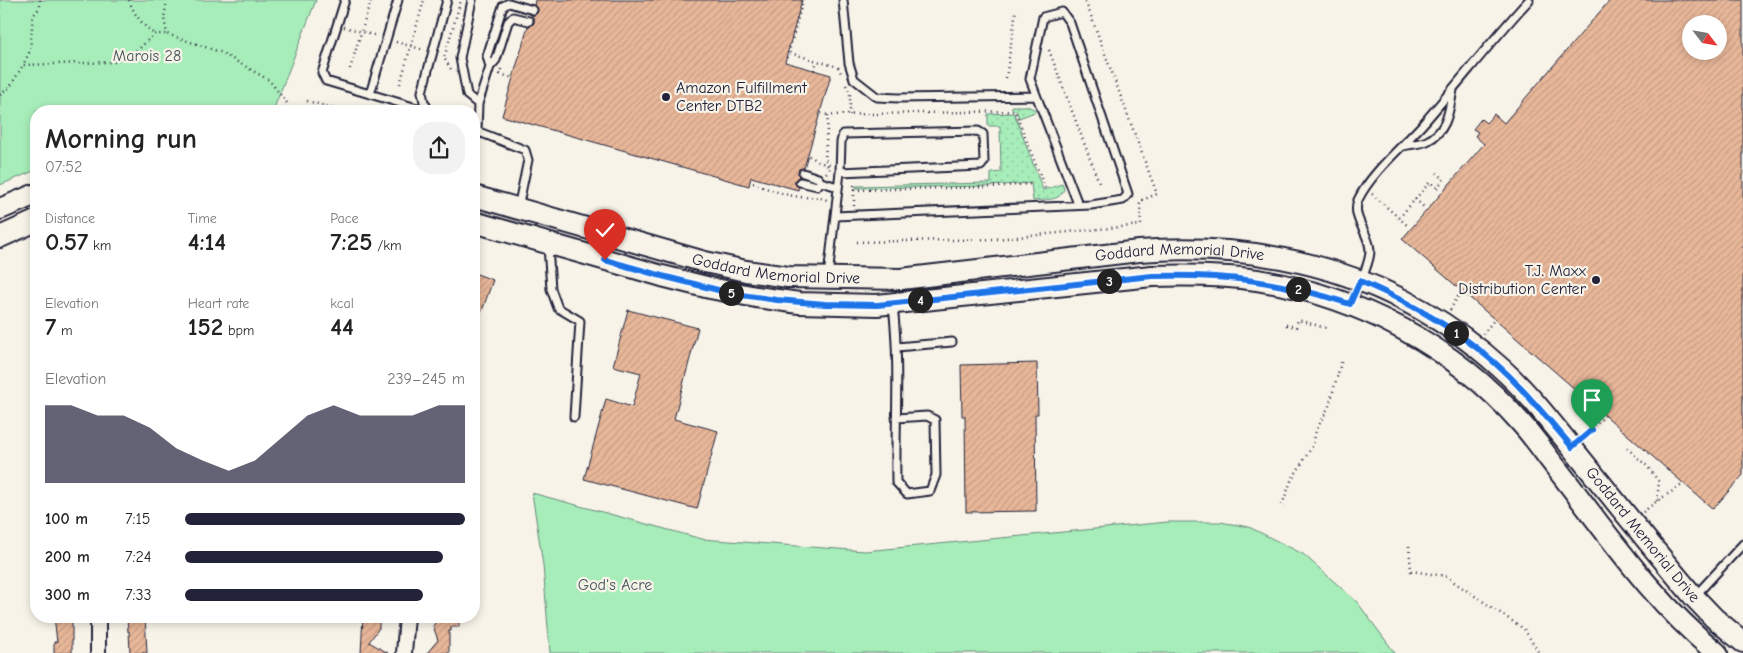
<!DOCTYPE html>
<html lang="en">
<head>
<meta charset="utf-8">
<style>
	:root { --surface:#fff; --page:#f2f2f2; --text:#222; --muted:#767676; --accent:#22223b }
	body { margin:0; font-family:"Comic Neue",sans-serif; background:var(--page); color:var(--text); height:100vh; display:flex; flex-direction:column; font-size:19px; white-space:nowrap }
	* { box-sizing:border-box; margin:0 }
	p { font-size:16px; color:var(--muted) }
	.icon { flex:none; width:28px; height:28px; fill:none; stroke:currentColor; stroke-width:2; stroke-linecap:round; stroke-linejoin:round }
	.map { position:relative; flex:1; overflow:hidden }
	.drawer { position:absolute; left:30px; top:105px; width:450px; height:518px; display:flex; flex-direction:column; background:var(--surface); border-radius:20px; box-shadow:0 2px 8px #0003 }
	.drawer>* { flex:none }
	.needle { width:32px; rotate:121deg }
	.tools { position:absolute; left:1682px; top:15px; display:grid; gap:10px }
	.tools a { display:grid; place-items:center; width:45px; height:45px; border-radius:50%; background:var(--surface); box-shadow:0 2px 8px #0003; font-size:25px }
	.pin { position:absolute; display:grid; place-items:center; width:42px; height:42px; color:#fff; margin:-51px -21px; border-radius:50% 50% 50% 0; rotate:-45deg; box-shadow:0 0 5px #0007 }
	.pin .icon { rotate:45deg }
	.km { position:absolute; width:25px; height:25px; margin:-12px; border-radius:50%; background:#222; color:#fff; font-size:14px; line-height:25px; text-align:center }
	.round { display:grid; place-items:center; flex:none; width:52px; height:52px; border-radius:20px; background:var(--page) }
	.head { display:flex; align-items:center; justify-content:space-between; height:85px; padding:0 15px }
	h1 { font-size:28px; font-weight:800; line-height:38px }
	.figures { display:grid; grid-template-columns:repeat(3,1fr); gap:8px; height:85px; padding:5px 15px }
	.figures div { display:grid; align-content:center }
	.figures b { font-size:25px; font-weight:800 }
	.figures small { font-size:14px; font-weight:400 }
	.figures p { font-size:14px }
	.chart { height:140px; padding:10px 15px }
	.chart p { display:flex; justify-content:space-between }
	.chart svg { width:100%; height:90px; margin-top:5px; fill:var(--accent); opacity:.7 }
	ul { padding:0 15px; list-style:none; font-size:16px }
	li { display:grid; grid-template-columns:80px 60px 1fr; align-items:center; height:38px }
	li i { height:12px; border-radius:6px; background:var(--accent) }
	.map>svg:first-child { display:block }
	.grass { fill:url(#grass-dots); stroke:#64887a }
	.park { fill:#a7edb9; stroke:#64887a }
	.building { fill:url(#building-hatch); stroke:#22223b; fill-rule:evenodd }
	.lines { fill:none; stroke-linecap:round; stroke-linejoin:round }
	.service-casing { stroke:#22223b; stroke-width:11 }
	.minor-casing { stroke:#22223b; stroke-width:18 }
	.secondary-casing { stroke:#22223b; stroke-width:24 }
	.path { stroke:#22223b; stroke-width:2.5; stroke-dasharray:1 4; stroke-linecap:butt }
	.service { stroke:#f7f3e8; stroke-width:7 }
	.minor { stroke:#f7f3e8; stroke-width:14 }
	.secondary { stroke:#f7f3e8; stroke-width:20 }
	.route-casing { stroke:#fff; stroke-width:10 }
	.route { stroke:#1a73e8; stroke-width:6 }
	.poi-dot { fill:#22223b; stroke:#f7f3e8; stroke-width:2 }
	.labels { text-anchor:middle; dominant-baseline:central; stroke-width:4.5; stroke-linejoin:round; paint-order:stroke }
	.park-label { font-size:16px; fill:#43555a; stroke:#f7f3e8 }
	.poi-label { font-size:16px; fill:#22223b; stroke:#f7f3e8; text-anchor:start }
	.street-label { font-size:16px; fill:#22223b; stroke:#f7f3e8 }
</style>
</head>
<body>
<div class="map">
<svg width="1743" height="653" viewBox="0 0 1743 653">
	<defs>
		<pattern id="grass-dots" width="8" height="8" patternUnits="userSpaceOnUse" patternTransform="scale(1.25)"><rect width="8" height="8" fill="#a7edb9"/><path d="M2 2h.1M6 6h.1" fill="none" stroke="#8fcba0" stroke-width="1.8" stroke-linecap="round"/></pattern>
		<pattern id="building-hatch" width="6" height="6" patternUnits="userSpaceOnUse" patternTransform="scale(1.25)"><rect width="6" height="6" fill="#e8b799"/><path d="M-1 1l2-2M0 6l6-6M5 7l2-2" fill="none" stroke="#c79d85"/></pattern>
	</defs>
	<rect width="100%" height="100%" fill="#f7f3e8"/>
	<filter id="ink" filterUnits="userSpaceOnUse"><feTurbulence type="fractalNoise" baseFrequency=".02" numOctaves="2"/><feDisplacementMap in="SourceGraphic" scale="10" xChannelSelector="R" yChannelSelector="G"/><feConvolveMatrix kernelMatrix="1 2 1 2 8 2 1 2 1" color-interpolation-filters="sRGB"/></filter>
	<g filter="url(#ink)">
		<path class="grass" d="M1012 106H1027L1036 110 1035 112 1019 118 1016 110H1012Z
			M1014 113 1043 190 1062 184 1064 189C1060 202 1045 199 1033 201L1031 183 988 186 856 188V186L991 183V173L1001 172 1000 126H988V114Z"/>
		<path class="park" d="M0 0H316L273 111H36V170L0 185Z
			M532 493 702 539 865 551 1168 522H1220L1249 527 1303 554 1357 602 1395 653H550L543 565Z"/>
		<path class="building" d="M535 0H802L785 62 831 75 804 168 799 169 798 174 799 177 795 180V184L799 187 798 190 751 177 749 186 502 116 528 26H531L534 23V19L531 15H535L538 11 537 7 534 5Z
			M1610 0H1743V475L1713 509 1402 239 1484 144 1475 136 1478 132 1473 129 1481 119 1486 123 1494 114 1504 123ZM1691 24H1719V51H1691Z
			M474 273 493 280 482 311 474 308Z
			M628 310 698 328 674 419 718 431 697 509 584 479 606 399 632 407 641 373 613 366Z
			M1037 363 1038 414H1035L1036 511 966 512 965 416H962L961 365Z
			M54 616H72V653H54V642H57Z
			M127 616H145L147 653H130L129 631 128 632Z
			M363 616H379V628L369 642 388 653H361Z
			M436 616H459V627H451V631H449V653H427L438 640 433 626 435 623Z"/>
		<g class="lines">
			<g class="service-casing">
				<path id="service" d="M345 0 322 73 326 81 427 111
					M472 0 460 58 467 95 478 104
					M843 0 849 63 854 79 877 97 898 98 1036 96
					M490 67 487 56 503 6 509 3 533 10
					M370 94 398 0
					M429 111 424 102 422 92 447 0
					M474 130 525 150 528 160 518 208
					M474 142 477 131 478 104 490 67 496 60 508 22 513 17 529 21
					M1403 146C1411 144 1420 144 1427 141 1448 131 1449 110 1453 90
					M803 173 818 178 821 182 838 187
					M800 182 817 186 821 182
					M835 216 1091 205 1123 200 1128 194 1070 23 1062 12 1043 17 1030 79 1078 204
					M548 246 551 289 558 308 580 321 574 417
					M828 276 840 172 841 142 843 134 978 131 983 134 984 162 981 166 840 172
					M1350 304C1356 292 1370 263 1370 251 1370 233 1351 219 1358 200 1370 174 1403 146 1422 125 1458 84 1492 40 1529 0
					M893 306C900 364 895 424 896 482L907 494 930 491 936 475 935 420 927 416 896 418
					M897 347 952 342
					M1696 595 1743 544"/>
			</g>
			<g class="minor-casing">
				<path id="minor" d="M98 616V653
					M404 653 407 616"/>
			</g>
			<g class="secondary-casing">
				<g id="secondary">
					<path id="s1" d="M474 196 705 262 746 271 788 277 901 279 1139 251C1275 241 1400 276 1502 369 1530 394 1553 425 1577 454 1616 502 1654 550 1694 597L1714 618 1743 642"/>
					<path d="M0 209 36 194"/>
					<path d="M474 222 662 276 710 288 756 297 799 303 877 305 1152 276C1187 275 1222 275 1257 280 1358 296 1454 346 1521 423 1533 436 1543 451 1554 465 1605 530 1652 601 1717 653"/>
					<path d="M0 237 36 221"/>
				</g>
			</g>
			<path class="path" d="M40 0V7L33 16 30 51 23 65 115 62 140 48 154 34H167
				M129 0C134 15 142 24 154 34
				M167 0 164 18 167 34 220 52 269 80 287 103 284 111
				M344 27 377 36
				M396 42 424 50
				M1049 50 1100 185
				M790 53 838 67 842 75
				M787 58 803 0
				M350 69 371 0
				M451 69 444 58 461 0
				M501 69 500 74 513 78
				M814 70 817 61
				M1006 78 1016 10
				M400 84 424 0
				M846 85 850 94V115
				M0 95 10 87 23 65
				M307 101 344 111
				M821 113 828 115
				M809 156 830 167
				M826 173 829 170 830 166 825 159 828 115 1015 111 1045 188
				M753 183C768 189 784 195 800 197 810 198 818 196 827 200
				M1437 188 1444 179 1437 173
				M854 190 992 187 1031 184
				M1372 194 1408 226
				M1415 199 1425 208
				M854 206V180
				M1399 218 1430 182 1439 189
				M857 242 996 239 1141 225 1140 204 1142 200 1157 194 1085 0
				M1450 310 1460 293
				M1286 325 1296 327 1298 320 1326 328
				M1483 334 1494 320
				M1584 438 1605 415
				M1627 448 1648 467 1659 482 1657 501
				M1282 505 1291 481 1313 445 1316 431 1329 406 1342 359
				M1643 512 1657 501 1682 485
				M1409 546 1411 571 1445 576 1524 629 1539 653"/>
			<use href="#service" class="service"/>
			<use href="#minor" class="minor"/>
			<use href="#secondary" class="secondary"/>
		</g>
	</g>
	<g class="lines" filter="url(#ink)">
		<g class="route-casing">
			<path id="route" d="M605 260 662 276 734 294 777 300 825 304 877 305 1152 276C1225 274 1280 281 1350 304L1360 281C1414 304 1466 334 1508 375 1531 398 1551 422 1572 447L1592 430"/>
		</g>
		<use href="#route" class="route"/>
	</g>
	<g class="poi-dot">
		<circle cx="666" cy="97" r="5"/>
		<circle cx="1596" cy="280" r="5"/>
	</g>
	<g class="labels">
		<g class="park-label">
			<text x="147" y="56">Marois 28</text>
			<text x="615" y="585">God's Acre</text>
		</g>
		<g class="poi-label">
			<text x="676" y="88">Amazon Fulfillment<tspan x="676" dy="18">Center DTB2</tspan></text>
			<text x="1586" y="271" text-anchor="end">T.J. Maxx<tspan x="1586" dy="18">Distribution Center</tspan></text>
		</g>
		<g class="street-label">
			<text stroke="none"><textPath href="#s1" startOffset="718">Goddard Memorial Drive</textPath></text>
			<text stroke="none"><textPath href="#s1" startOffset="312">Goddard Memorial Drive</textPath></text>
			<text stroke="none"><textPath href="#s1" startOffset="1288">Goddard Memorial Drive</textPath></text>
		</g>
	</g>
</svg>
<div class="tools">
<a><svg class="needle" viewBox="-14 -14 28 28"><path d="M0-13l5 13h-10z" fill="#e53935"/><path d="M0 13l5-13h-10z" fill="#767676"/></svg></a>
</div>
<div class="pin" style="left:1592px;top:430px;background:#1e9e55"><svg class="icon" aria-label="arrive" viewBox="0 0 24 24"><path d="M6 21V4h12l-3 4 3 4H6"/></svg></div>
<div class="pin" style="left:605px;top:260px;background:#d93025"><svg class="icon" aria-label="check" viewBox="0 0 24 24"><path d="M5 12l5 5 9-10"/></svg></div>
<b class="km" style="left:1456px;top:333px">1</b>
<b class="km" style="left:1298px;top:289px">2</b>
<b class="km" style="left:1109px;top:281px">3</b>
<b class="km" style="left:920px;top:300px">4</b>
<b class="km" style="left:731px;top:293px">5</b>
<section class="drawer">
<div class="head"><div><h1>Morning run</h1><p>07:52</p></div><a class="round"><svg class="icon" aria-label="share" viewBox="0 0 24 24"><path d="M12 15V3M7 8l5-5 5 5M5 13v7h14v-7"/></svg></a></div>
<div class="figures">
<div><p>Distance</p><b>0.57<small> km</small></b></div>
<div><p>Time</p><b>4:14</b></div>
<div><p>Pace</p><b>7:25<small> /km</small></b></div>
</div>
<div class="figures">
<div><p>Elevation</p><b>7<small> m</small></b></div>
<div><p>Heart rate</p><b>152<small> bpm</small></b></div>
<div><p>kcal</p><b>44</b></div>
</div>
<div class="chart"><p><span>Elevation</span>239–245 m</p>
<svg viewBox="0 0 160 44" preserveAspectRatio="none"><path d="M0 44V6L10 6L20 11L30 11L40 17L50 27L60 33L70 38L80 33L90 22L100 11L110 6L120 11L130 11L140 11L150 6L160 6V44z"/></svg>
</div>
<ul>
<li><b>100 m</b>7:15<i style="width:100%"></i></li>
<li><b>200 m</b>7:24<i style="width:92%"></i></li>
<li><b>300 m</b>7:33<i style="width:85%"></i></li>
</ul>
</section>
</div>
</body>
</html>
